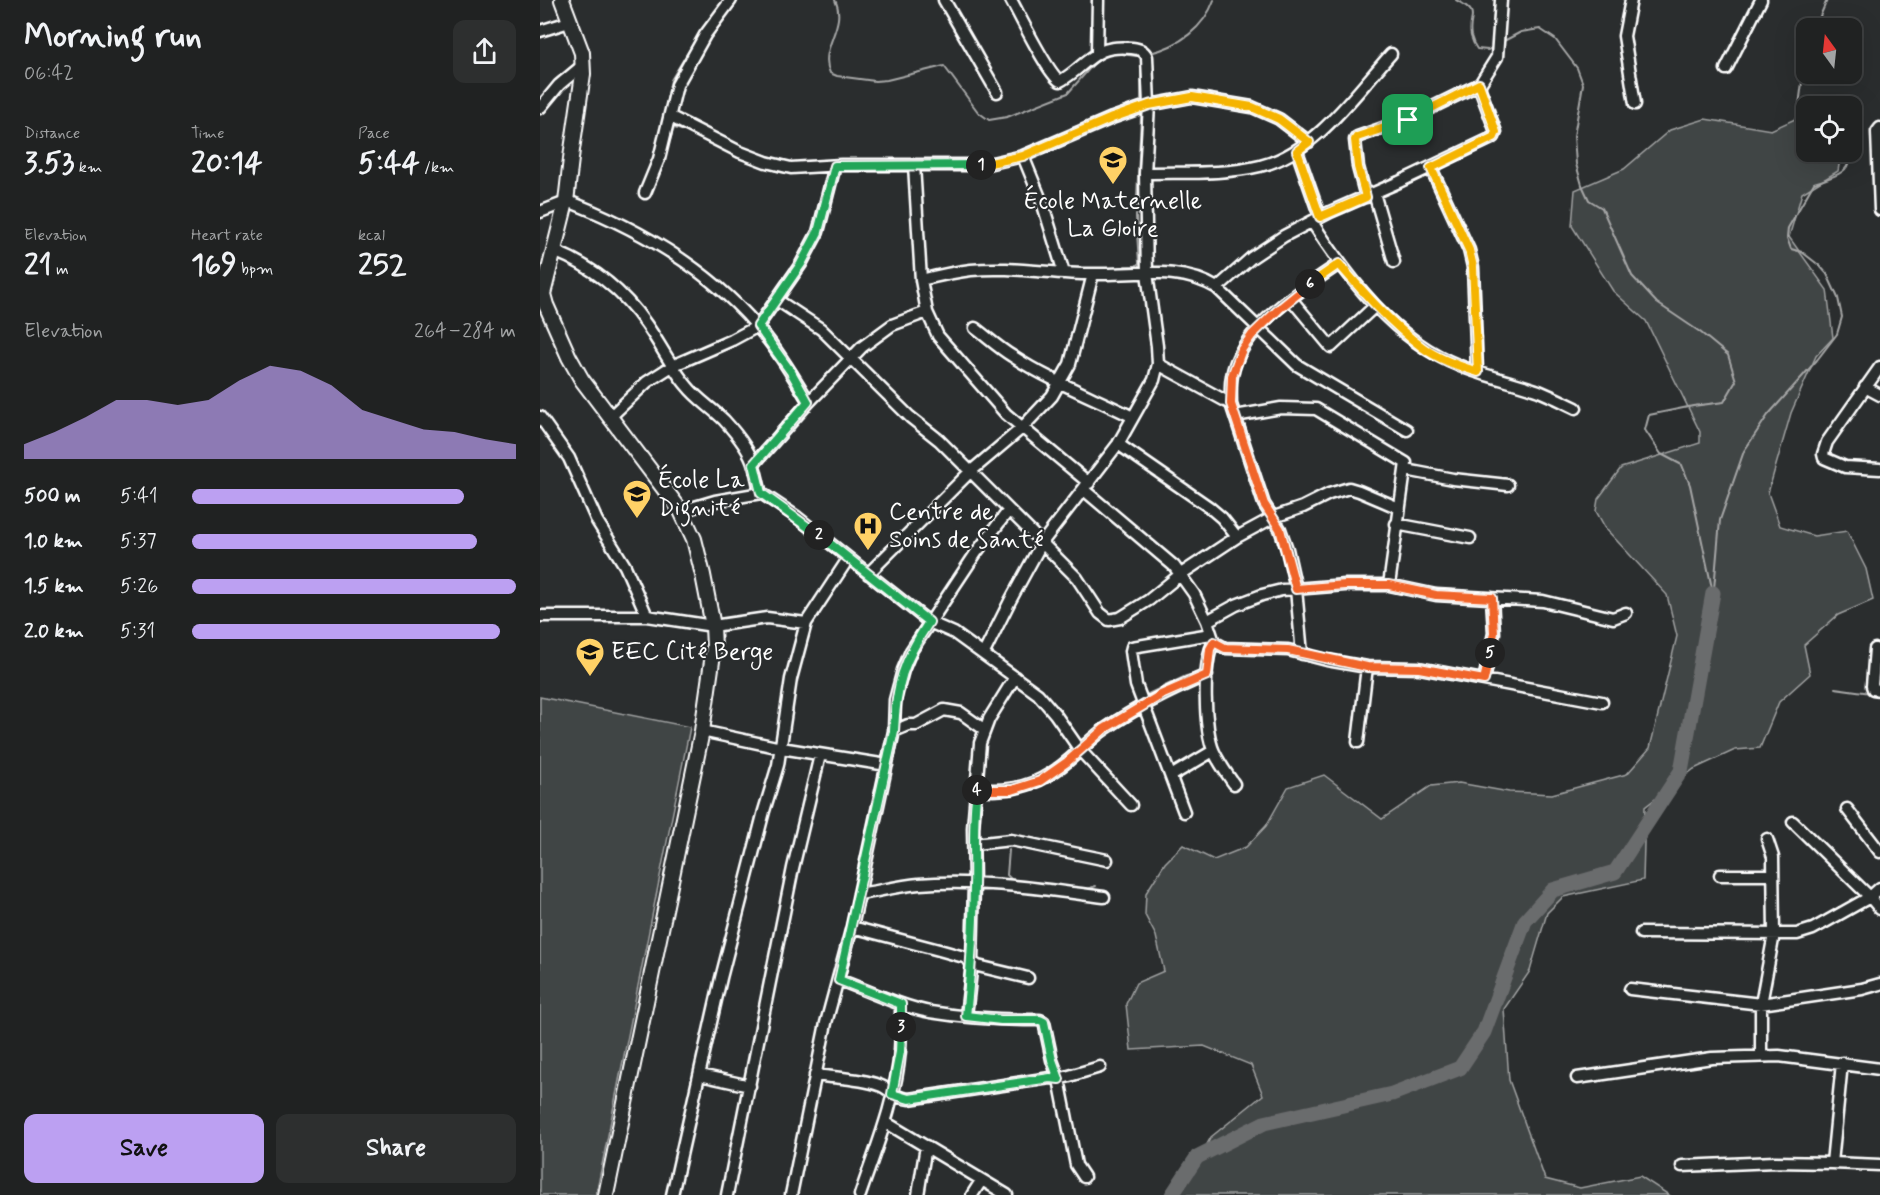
<!DOCTYPE html>
<html lang="en">
<head>
<meta charset="utf-8">
<style>
	:root { --surface:#202222; --page:#2d2f2f; --text:#f1f3f6; --muted:#a2a4a5; --line:#3d3f40; --accent:#bca0f2 }
	body { margin:0; font-family:Mynerve,sans-serif; background:var(--page); color:var(--text); height:100vh; display:flex; flex-direction:column; font-size:22px; white-space:nowrap }
	* { box-sizing:border-box; margin:0 }
	p { font-size:20px; color:var(--muted) }
	.icon { flex:none; width:33px; height:33px; fill:none; stroke:currentColor; stroke-width:2; stroke-linecap:round; stroke-linejoin:round }
	.map { position:relative; flex:1; overflow:hidden }
	.sheet { display:flex; flex-direction:column; background:var(--surface); width:540px }
	.sheet>* { flex:none }
	.needle { width:39px; rotate:345deg }
	.fabs { position:absolute; left:1256px; top:18px; display:grid; gap:12px }
	.fabs a { display:grid; place-items:center; width:66px; height:66px; border-radius:12px; background:var(--surface); box-shadow:0 6px 24px #0002,0 0 0 2px var(--line); font-size:30px }
	.pin { position:absolute; display:grid; place-items:center; width:51px; height:51px; color:#fff; margin:-26px; border-radius:12px; box-shadow:0 3px 9px #0006 }
	.km { position:absolute; width:30px; height:30px; margin:-15px; border-radius:50%; background:#222; color:#fff; font-size:16px; line-height:30px; text-align:center }
	.round { display:grid; place-items:center; flex:none; width:63px; height:63px; border-radius:12px; background:var(--page) }
	.head { display:flex; align-items:center; justify-content:space-between; height:102px; padding:0 24px }
	h1 { font-size:33px; font-weight:700; line-height:45px }
	.figures { display:grid; grid-template-columns:repeat(3,1fr); gap:9px; height:102px; padding:6px 24px }
	.figures div { display:grid; align-content:center }
	.figures b { font-size:30px; font-weight:700 }
	.figures small { font-size:16px; font-weight:400 }
	.figures p { font-size:16px }
	.chart { height:168px; padding:12px 24px }
	.chart p { display:flex; justify-content:space-between }
	.chart svg { width:100%; height:108px; margin-top:6px; fill:var(--accent); opacity:.7 }
	.cta { display:flex; gap:12px; margin-top:auto; padding:12px 24px }
	.cta a { flex:1; height:69px; border-radius:12px; background:var(--accent); color:#111; font-size:24px; font-weight:700; line-height:69px; text-align:center }
	.cta a+a { background:var(--page); color:var(--text) }
	ul { padding:0 24px; list-style:none; font-size:20px }
	li { display:grid; grid-template-columns:96px 72px 1fr; align-items:center; height:45px }
	li i { height:15px; border-radius:8px; background:var(--accent) }
	main { display:flex; flex:1; min-height:0 }
	.map>svg:first-child { display:block }
	.green { fill:#414445; stroke:#a0a2a2; stroke-width:1.5 }
	.lines { fill:none; stroke-linecap:round; stroke-linejoin:round }
	.stream { stroke:#a6a7a7; stroke-width:2 }
	.river { stroke:#6a6c6d; stroke-width:15 }
	.minor-casing { stroke:#fff; stroke-width:15 }
	.major-casing { stroke:#fff; stroke-width:18 }
	.minor { stroke:#2a2d2e; stroke-width:10 }
	.major { stroke:#2a2d2e; stroke-width:14 }
	.split-1-casing { stroke:#fff; stroke-width:12 }
	.split-2-casing { stroke:#fff; stroke-width:12 }
	.split-3-casing { stroke:#fff; stroke-width:12 }
	.split-4-casing { stroke:#fff; stroke-width:12 }
	.split-5-casing { stroke:#fff; stroke-width:12 }
	.split-6-casing { stroke:#fff; stroke-width:12 }
	.split-7-casing { stroke:#fff; stroke-width:12 }
	.split-1 { stroke:#f5b400; stroke-width:8 }
	.split-2 { stroke:#22a559; stroke-width:8 }
	.split-3 { stroke:#22a559; stroke-width:8 }
	.split-4 { stroke:#22a559; stroke-width:8 }
	.split-5 { stroke:#f0652b; stroke-width:8 }
	.split-6 { stroke:#f0652b; stroke-width:8 }
	.split-7 { stroke:#f5b400; stroke-width:8 }
	.labels { text-anchor:middle; dominant-baseline:central; stroke-width:4.5; stroke-linejoin:round; paint-order:stroke }
	.poi-label { font-size:24px; fill:#fff; stroke:#2a2d2e; text-anchor:start }
</style>
</head>
<body>
<main>
<section class="sheet">
<div class="head"><div><h1>Morning run</h1><p>06:42</p></div><a class="round"><svg class="icon" aria-label="share" viewBox="0 0 24 24"><path d="M12 15V3M7 8l5-5 5 5M5 13v7h14v-7"/></svg></a></div>
<div class="figures">
<div><p>Distance</p><b>3.53<small> km</small></b></div>
<div><p>Time</p><b>20:14</b></div>
<div><p>Pace</p><b>5:44<small> /km</small></b></div>
</div>
<div class="figures">
<div><p>Elevation</p><b>21<small> m</small></b></div>
<div><p>Heart rate</p><b>169<small> bpm</small></b></div>
<div><p>kcal</p><b>252</b></div>
</div>
<div class="chart"><p><span>Elevation</span>264–284 m</p>
<svg viewBox="0 0 160 44" preserveAspectRatio="none"><path d="M0 44V38L10 33L20 27L30 20L40 20L50 22L60 20L70 12L80 6L90 8L100 14L110 24L120 28L130 32L140 33L150 36L160 38V44z"/></svg>
</div>
<ul>
<li><b>500 m</b>5:41<i style="width:84%"></i></li>
<li><b>1.0 km</b>5:37<i style="width:88%"></i></li>
<li><b>1.5 km</b>5:26<i style="width:100%"></i></li>
<li><b>2.0 km</b>5:31<i style="width:95%"></i></li>
</ul>
<div class="cta"><a>Save</a><a>Share</a></div>
</section>
<div class="map">
<svg width="1340" height="1195" viewBox="0 0 1340 1195">
	<rect width="100%" height="100%" fill="#2a2d2e"/>
	<filter id="ink" filterUnits="userSpaceOnUse"><feTurbulence type="fractalNoise" baseFrequency=".0167" numOctaves="2"/><feDisplacementMap in="SourceGraphic" scale="12" xChannelSelector="R" yChannelSelector="G"/><feConvolveMatrix kernelMatrix="1 2 1 2 8 2 1 2 1" color-interpolation-filters="sRGB"/></filter>
	<g filter="url(#ink)">
		<path class="green" d="M1266 114V152H1301L1298 171 1262 193 1249 237 1287 290 1293 338 1276 356 1251 413 1228 493 1240 526 1274 536 1307 531 1326 569 1333 600 1298 615 1264 645 1270 674 1239 702 1220 748 1195 750 1154 769 1105 807 1103 880 1023 897 1007 913 990 971 964 1009 969 1080 1005 1179 1040 1188 1100 1176 1129 1195H639L671 1137 723 1095 711 1065 664 1046 591 1050 586 1004 596 983 624 971 616 936 605 915 606 893 625 863 643 845 674 860 706 847 726 826 748 787 784 775 842 819 891 786 919 783 969 792 1012 794 1087 774 1110 748 1137 636 1127 595 1066 529 1056 511 1058 499 1081 468 1160 443V432L1106 321 1073 291 1032 226 1035 190 1084 169 1130 130 1165 119 1231 130Z
			M0 697 150 727 56 1195H0Z"/>
		<g class="lines">
			<path class="stream" d="M295 0C308 26 278 48 290 73L297 76 335 81 347 80 404 66 438 112 449 120 467 117 528 93 557 60
				M916 0C943 14 927 16 931 36 932 40 934 45 937 49L948 50 955 46
				M1275 28 1287 0
				M962 42 981 32 1000 29 1015 39 1037 68 1043 84 1034 136 1036 164 1042 185 1049 200 1062 208 1092 276 1117 303 1160 332 1188 355 1196 381 1184 402 1153 406 1109 415 1105 430 1121 454 1142 465 1150 485 1173 593
				M1266 52 1258 113 1261 124 1266 127
				M575 53 596 56 602 55
				M610 53C639 46 664 28 674 0
				M601 104V61
				M126 105 131 80 164 26
				M171 130 197 145
				M130 140 134 128 153 133
				M208 149 239 160
				M212 162 236 171 247 172
				M451 168 466 165
				M403 170H436
				M312 171 349 170
				M585 266H596L599 263 596 217 601 116 600 114 590 117
				M1174 589 1180 520 1204 451 1228 415 1277 360 1297 334 1302 317 1298 298 1287 274 1280 266 1262 252 1251 249 1247 238 1248 228 1274 183C1289 178 1316 173 1307 152
				M256 640 258 627H256
				M1295 688 1331 693
				M607 698 608 694 646 676 663 672
				M539 742 571 717 598 701
				M212 832 218 809
				M469 850 467 875 473 881
				M544 890 556 886
				M1306 1070 1331 1074"/>
			<path class="river" d="M632 1195 657 1157 724 1123 852 1094 920 1068 944 1032 985 921 1013 890 1075 872 1141 771 1173 593"/>
			<g class="minor-casing">
				<path id="minor" d="M404 0 457 92
					M1091 0 1084 36 1095 104
					M0 31 29 22
					M557 52 558 0
					M1186 69 1221 0
					M0 108 19 85 43 65
					M131 117 200 152 226 162 251 168 301 165H443L483 156 572 118 609 105 652 97 712 107 739 119 769 142
					M1340 128 1337 132 1340 210
					M757 151 780 217
					M483 156 503 205 524 273
					M374 165 381 280 387 312 398 336 466 414 549 483
					M891 168 929 250 933 267 937 372
					M605 173C642 172 683 175 720 166 775 153 814 95 851 54
					M105 193 119 159 137 85 165 35 191 0
					M834 193 854 262
					M826 197 818 167 815 140 817 137 868 119 940 84
					M0 212 26 202 33 203C101 230 169 270 217 326 237 349 253 376 269 402
					M772 222C809 279 854 340 920 366 946 376 973 382 999 391 1011 396 1024 402 1036 408
					M14 251C52 266 83 291 106 324 121 345 131 367 147 386 157 399 172 408 184 420 195 432 210 450 214 466 217 475 218 484 221 493L257 517 389 622 414 633 498 694 515 714 540 750 591 805
					M381 280C397 276 414 272 431 270 470 266 511 274 551 274 593 275 640 265 677 288L757 365 867 430
					M677 288 711 258 744 236 790 212 859 182 954 137 956 132 940 89V84L957 57 961 0
					M751 299 791 347 835 306
					M237 300 281 329 370 417 399 440 537 578 560 613 569 620 580 618 609 600 641 574 697 537 734 517 763 507 789 494 809 488 819 491 859 508
					M435 328C447 337 459 348 472 356 510 381 553 397 593 417
					M618 364 691 404 724 504 740 529 747 549 756 589 762 654
					M1340 367 1287 442 1283 454 1284 458 1305 467 1340 469
					M1325 387 1340 395
					M691 404C691 395 690 385 692 376 700 328 762 289 799 264
					M695 416 741 408 776 409 866 463 849 585
					M0 417 29 458 57 521 85 566 107 616
					M69 418 107 382 132 366 192 340 218 326 261 264 278 232 295 166
					M578 444 669 507 682 518 697 537
					M214 464 269 402 322 347 352 325 387 312
					M866 470 913 479 968 485
					M544 490 634 566 654 594 667 621 674 642C662 661 664 731 674 752 679 763 687 774 694 784
					M141 511 175 501 221 493
					M856 524 930 538
					M328 574 430 472 482 428 512 396 530 364 553 274
					M0 616H107L173 626 227 618 266 623
					M667 621 696 605 722 595 742 590 805 585H849L896 595 1003 601 1073 618 1086 613
					M674 642 685 648 748 650 787 660 827 667 879 668 1062 702
					M1335 649 1332 686 1333 689 1340 690
					M444 653 470 601 501 544 578 444 614 380 618 364 617 346 607 273 605 173 609 105 607 57C604 50 599 49 592 48 564 45 556 53 536 70 531 74 526 78 520 81 508 74 480 16 471 0
					M944 680 954 633 952 598
					M162 731 241 748 347 765
					M354 731 368 725H376L404 710 421 713 445 730
					M818 742 827 667
					M631 776 673 751
					M437 789C481 794 509 780 540 750 548 743 556 735 565 729 597 707 631 690 667 675
					M1307 809 1340 852
					M644 812 596 685 591 651 592 647 671 634
					M434 844 471 840 567 860
					M1180 875H1233
					M1340 888 1330 897 1340 909
					M319 894C339 891 359 886 379 884 441 879 502 889 564 897
					M312 927 399 950 424 957 438 966 488 978
					M1101 933 1257 934 1273 929 1330 897 1253 822
					M299 980C329 991 359 1006 390 1012 427 1018 463 1020 500 1020L504 1022 512 1060 519 1079 536 1165 544 1177
					M1090 989 1221 1004 1322 989 1340 984
					M426 1016 432 963 434 885 433 828 440 743 449 719 475 677
					M1221 1056V1004L1234 934 1233 857 1227 839
					M1302 1063 1292 1163 1340 1165
					M160 1075 210 1086
					M275 1075C295 1078 319 1078 339 1085 351 1089 353 1098 369 1099L510 1078 519 1079 560 1067
					M1037 1078 1172 1058 1239 1056 1340 1069
					M345 1122 467 1195
					M1142 1166 1235 1162 1292 1163
					M132 1195 181 978 224 811 238 765 251 679 266 623 308 559
					M187 1195 253 868 280 755
					M251 1195 286 1023 312 927 354 731 355 700 363 670 371 651 436 553 469 510
					M320 1195C336 1148 356 1100 360 1051 361 1035 361 1019 361 1004
					M378 1195 386 1146
					M432 1195 441 1181"/>
			</g>
			<g class="major-casing">
				<path id="major" d="M22 0 42 53 43 74 32 150 26 202 3 294 6 305 29 357 42 380 141 511 154 539 163 575 173 626 174 647 162 731 66 1195"/>
			</g>
			<use href="#minor" class="minor"/>
			<use href="#major" class="major"/>
		</g>
	</g>
	<g class="lines" filter="url(#ink)">
		<g class="split-1-casing">
			<path id="split-1" d="M441 165 483 156 572 118 609 105 652 97 712 107 739 119 769 142 757 151 780 217 826 197 818 167 815 140 817 137 868 120"/>
		</g>
		<g class="split-2-casing">
			<path id="split-2" d="M279 535 221 493 214 464 268 402 251 372 218 326 261 264 278 232 295 166 441 165"/>
		</g>
		<g class="split-3-casing">
			<path id="split-3" d="M279 535 389 622C363 661 356 685 354 731L299 980 361 1004V1027"/>
		</g>
		<g class="split-4-casing">
			<path id="split-4" d="M361 1027 360 1052 352 1094 369 1099 510 1078 519 1079 512 1060 504 1022 500 1020H461L426 1016C431 973 433 930 434 887 435 854 432 822 437 790"/>
		</g>
		<g class="split-5-casing">
			<path id="split-5" d="M437 790H472L500 781 527 762 564 729 621 695 667 675 670 649 674 642 685 648 748 650 827 667 879 668 944 680 950 653"/>
		</g>
		<g class="split-6-casing">
			<path id="split-6" d="M770 284 739 309 712 335 702 349 692 376 691 404 724 504 740 529 756 589 805 585H849L896 595 952 598 954 633 950 653"/>
		</g>
		<g class="split-7-casing">
			<path id="split-7" d="M770 284 799 264C825 294 850 323 882 347 898 359 919 366 938 372L933 267 929 250 891 168 954 137 956 132 939 84 868 120"/>
		</g>
		<use href="#split-1" class="split-1"/>
		<use href="#split-2" class="split-2"/>
		<use href="#split-3" class="split-3"/>
		<use href="#split-4" class="split-4"/>
		<use href="#split-5" class="split-5"/>
		<use href="#split-6" class="split-6"/>
		<use href="#split-7" class="split-7"/>
	</g>
	<defs>
		<g id="school-pin" transform="scale(1.5)"><path d="M0 17L-7.5 6A9.5 9.5 0 1 1 7.5 6Z" fill="#ffd166" stroke="#2a2d2e"/><path d="M0-5L7-2L0 1L-7-2ZM-4 1L0 2.5L4 1V4Q0 6-4 4Z" fill="#111"/></g>
		<g id="hospital-pin" transform="scale(1.5)"><path d="M0 17L-7.5 6A9.5 9.5 0 1 1 7.5 6Z" fill="#ffd166" stroke="#2a2d2e"/><path d="M-5-5h3v3.5h4V-5h3V5h-3V1.5h-4V5h-3Z" fill="#111"/></g>
	</defs>
	<g fill-rule="evenodd">
		<use href="#school-pin" x="573" y="160"/>
		<use href="#school-pin" x="97" y="494"/>
		<use href="#hospital-pin" x="328" y="526"/>
		<use href="#school-pin" x="50" y="652"/>
	</g>
	<g class="labels">
		<g class="poi-label">
			<text x="573" y="201" text-anchor="middle">École Maternelle<tspan x="573" dy="28">La Gloire</tspan></text>
			<text x="118" y="480">École La<tspan x="118" dy="28">Dignité</tspan></text>
			<text x="349" y="512">Centre de<tspan x="349" dy="28">Soins de Santé</tspan></text>
			<text x="71" y="652">EEC Cité Berge</text>
		</g>
	</g>
</svg>
<div class="fabs">
<a><svg class="needle" viewBox="-14 -14 28 28"><path d="M0-13l5 13h-10z" fill="#e53935"/><path d="M0 13l5-13h-10z" fill="#a2a4a5"/></svg></a>
<a><svg class="icon" aria-label="locate" viewBox="0 0 24 24"><circle cx="12" cy="12" r="6"/><path d="M12 2v4M12 18v4M2 12h4M18 12h4"/></svg></a>
</div>
<div class="pin" style="left:868px;top:120px;background:#1e9e55"><svg class="icon" aria-label="arrive" viewBox="0 0 24 24"><path d="M6 21V4h12l-3 4 3 4H6"/></svg></div>
<b class="km" style="left:441px;top:165px">1</b>
<b class="km" style="left:279px;top:535px">2</b>
<b class="km" style="left:361px;top:1027px">3</b>
<b class="km" style="left:437px;top:790px">4</b>
<b class="km" style="left:950px;top:653px">5</b>
<b class="km" style="left:770px;top:284px">6</b>
</div>
</main>
</body>
</html>
